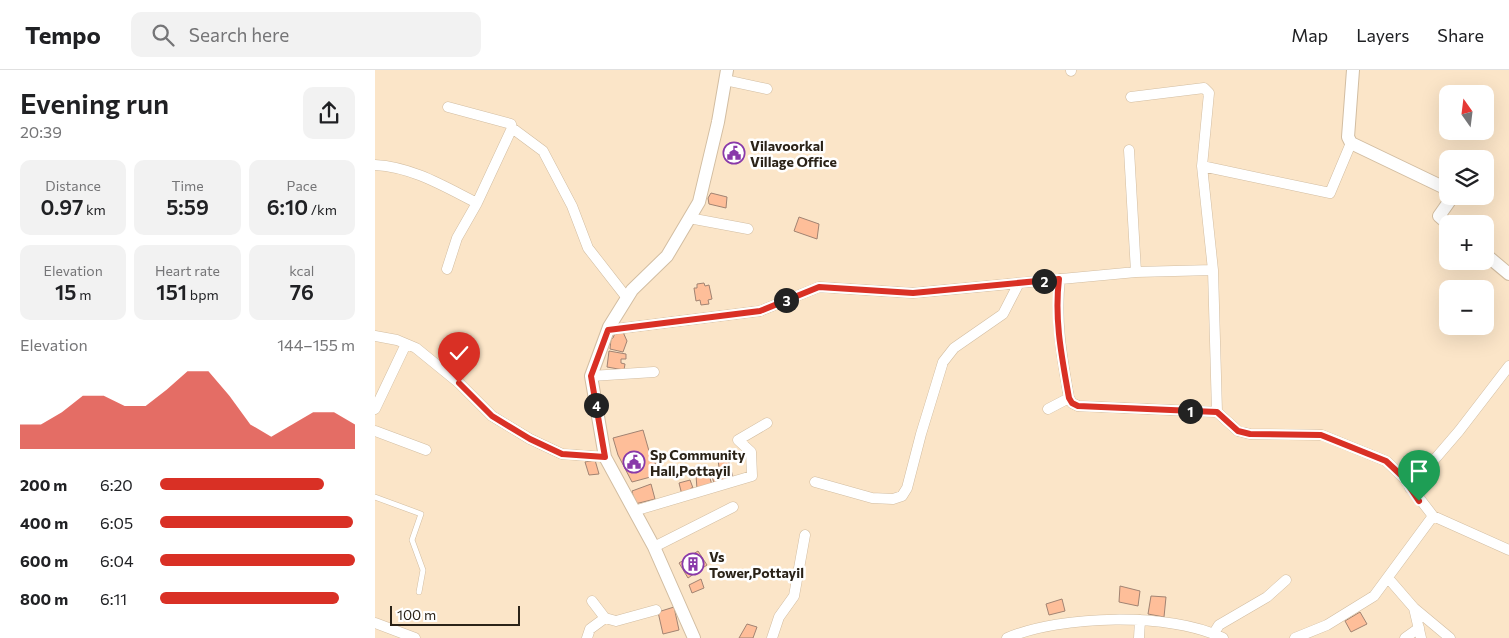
<!DOCTYPE html>
<html lang="en">
<head>
<meta charset="utf-8">
<style>
	:root { --surface:#fff; --page:#f2f2f2; --text:#202124; --muted:#757577; --line:#e0e0e0; --accent:#d93025 }
	body { margin:0; font-family:Commissioner,sans-serif; background:var(--page); color:var(--text); height:100vh; display:flex; flex-direction:column; font-size:19px; white-space:nowrap }
	* { box-sizing:border-box; margin:0 }
	p { font-size:16px; color:var(--muted) }
	.icon { flex:none; width:28px; height:28px; fill:none; stroke:currentColor; stroke-width:2; stroke-linecap:round; stroke-linejoin:round }
	.map { position:relative; flex:1; overflow:hidden }
	.drawer { display:flex; flex-direction:column; background:var(--surface); width:375px }
	.drawer>* { flex:none }
	.needle { width:32px; rotate:346deg }
	.buttons { position:absolute; left:1064px; top:15px; display:grid; gap:10px }
	.buttons a { display:grid; place-items:center; width:55px; height:55px; border-radius:10px; background:var(--surface); box-shadow:0 5px 20px #0002; font-size:25px }
	.scale { position:absolute; left:15px; bottom:12px; width:130px; box-sizing:border-box; padding-left:5px; border:2px solid #2b2318; border-top:0; font-size:14px; line-height:18px; white-space:nowrap; color:#2b2318; -webkit-text-stroke:4px #fff; paint-order:stroke }
	.pin { position:absolute; display:grid; place-items:center; width:42px; height:42px; color:#fff; margin:-51px -21px; border-radius:50% 50% 50% 0; rotate:-45deg; box-shadow:0 0 5px #0007 }
	.pin .icon { rotate:45deg }
	.km { position:absolute; width:25px; height:25px; margin:-12px; border-radius:50%; background:#222; color:#fff; font-size:14px; line-height:25px; text-align:center }
	.round { display:grid; place-items:center; flex:none; width:52px; height:52px; border-radius:10px; background:var(--page) }
	.head { display:flex; align-items:center; justify-content:space-between; height:85px; padding:0 20px }
	h1 { font-size:28px; font-weight:600; line-height:38px }
	.figures { display:grid; grid-template-columns:repeat(3,1fr); gap:8px; height:85px; padding:5px 20px }
	.figures div { display:grid; align-content:center; border-radius:10px; background:var(--page); text-align:center }
	.figures b { font-size:21px; font-weight:600 }
	.figures small { font-size:14px; font-weight:400 }
	.figures p { font-size:14px }
	.chart { height:140px; padding:10px 20px }
	.chart p { display:flex; justify-content:space-between }
	.chart svg { width:100%; height:90px; margin-top:5px; fill:var(--accent); opacity:.7 }
	ul { padding:0 20px; list-style:none; font-size:16px }
	li { display:grid; grid-template-columns:80px 60px 1fr; align-items:center; height:38px }
	li i { height:12px; border-radius:6px; background:var(--accent) }
	header { display:flex; align-items:center; gap:30px; box-sizing:border-box; height:70px; padding:0 25px; background:var(--surface); border-bottom:1px solid var(--line) }
	header strong { font-size:24px }
	nav { display:flex; gap:28px; margin-inline-start:auto; font-size:18px }
	.search { width:350px; height:45px; background:var(--page); display:flex; align-items:center; gap:12px; box-sizing:border-box; padding:0 18px; border-radius:10px; color:var(--muted); font-size:19px }
	main { display:flex; flex:1; min-height:0 }
	.map>svg:first-child { display:block }
	.building { fill:#febe99; stroke:#a18372 }
	.lines { fill:none; stroke-linecap:round; stroke-linejoin:round }
	.service-casing { stroke:#d2bda1; stroke-width:6 }
	.minor-casing { stroke:#d2bda1; stroke-width:11 }
	.tertiary-casing { stroke:#d2bda1; stroke-width:14 }
	.service { stroke:#fff; stroke-width:5 }
	.minor { stroke:#fff; stroke-width:10 }
	.tertiary { stroke:#fff; stroke-width:12 }
	.route-casing { stroke:#fff; stroke-width:10 }
	.route { stroke:#d93025; stroke-width:6 }
	.labels { text-anchor:middle; dominant-baseline:central; stroke-width:5; stroke-linejoin:round; paint-order:stroke }
	.poi-label { font-size:14px; font-weight:bold; fill:#2b2318; stroke:#fff; text-anchor:start }
</style>
</head>
<body>
<header>
<strong>Tempo</strong>
<div class="search"><svg class="icon" aria-label="search" viewBox="0 0 24 24"><circle cx="10" cy="10" r="6"/><path d="M15 15l6 6"/></svg>Search here</div>
<nav><a>Map</a><a>Layers</a><a>Share</a></nav>
</header>
<main>
<section class="drawer">
<div class="head"><div><h1>Evening run</h1><p>20:39</p></div><a class="round"><svg class="icon" aria-label="share" viewBox="0 0 24 24"><path d="M12 15V3M7 8l5-5 5 5M5 13v7h14v-7"/></svg></a></div>
<div class="figures">
<div><p>Distance</p><b>0.97<small> km</small></b></div>
<div><p>Time</p><b>5:59</b></div>
<div><p>Pace</p><b>6:10<small> /km</small></b></div>
</div>
<div class="figures">
<div><p>Elevation</p><b>15<small> m</small></b></div>
<div><p>Heart rate</p><b>151<small> bpm</small></b></div>
<div><p>kcal</p><b>76</b></div>
</div>
<div class="chart"><p><span>Elevation</span>144–155 m</p>
<svg viewBox="0 0 160 44" preserveAspectRatio="none"><path d="M0 44V32L10 32L20 26L30 18L40 18L50 23L60 23L70 15L80 6L90 6L100 18L110 32L120 38L130 32L140 26L150 26L160 32V44z"/></svg>
</div>
<ul>
<li><b>200 m</b>6:20<i style="width:84%"></i></li>
<li><b>400 m</b>6:05<i style="width:99%"></i></li>
<li><b>600 m</b>6:04<i style="width:100%"></i></li>
<li><b>800 m</b>6:11<i style="width:92%"></i></li>
</ul>
</section>
<div class="map">
<svg width="1134" height="568" viewBox="0 0 1134 568">
	<rect width="100%" height="100%" fill="#fbe5c8"/>
	<path class="building" d="M336 123 352 127 351 138 334 134 333 128Z
		M424 147 444 154 442 169 419 161Z
		M329 213 330 216 334 215 337 229 333 230 334 234 326 235 325 230 321 231 319 218H322V214Z
		M248 262 252 271 248 282 235 279 236 269 238 268 240 263Z
		M234 281 251 284V289H246V293L250 294 249 300 232 297Z
		M268 360 276 388H279L283 405 257 412 243 385 238 368Z
		M353 389 358 407 339 413 335 400 344 397 343 390Z
		M220 390 224 404 214 405 210 392Z
		M333 401 337 415 322 419 321 405Z
		M315 410 318 418H316L317 422 307 425 304 413Z
		M276 414 280 429 260 434 257 421Z
		M323 481 332 495 313 508 304 493Z
		M326 509 329 518 317 523 314 515Z
		M745 516 765 521 763 536 744 532Z
		M776 526 791 527 789 547 773 544Z
		M687 529 690 541 674 545 671 534Z
		M299 537 304 560 288 564 283 542Z
		M985 542 992 554 976 562 970 551Z
		M372 554 382 557 378 568H364Z"/>
	<g class="lines">
		<g class="service-casing">
			<path id="service" d="M0 427 46 444 37 470 48 500 44 522"/>
		</g>
		<g class="minor-casing">
			<path id="minor" d="M696 1V0
				M350 10 392 19
				M137 58 168 81 197 136 213 178 252 228
				M754 80 761 202
				M0 95C38 97 70 117 102 133L137 58 136 54 73 37
				M827 96 955 123 976 73
				M314 148 373 159
				M72 199 82 168 102 133
				M838 200 842 342
				M685 209C680 250 687 288 694 328L697 333 703 336 842 342 863 361 875 364 947 365 1011 391 1028 407 1058 446
				M233 260 385 241 444 217 538 223 761 202 838 200 827 96 834 23 829 18 756 27
				M0 266 22 270 41 278 84 313 117 346 155 369 187 384 230 387
				M216 306 279 302
				M0 339 31 274
				M673 339 694 328
				M0 361 51 380
				M440 412 497 428 518 429 527 426 532 418 546 364 568 292 579 278 628 244 644 213
				M1035 418 1084 361 1134 296
				M259 441 377 406 376 382 363 370 392 353
				M279 477 358 437
				M1013 508 1039 538 1046 568
				M217 531 230 548 241 551 281 540
				M1039 538 1075 568
				M0 553 40 568
				M839 563 844 555 892 527 911 510
				M212 568 215 559 230 548
				M397 568 404 547 419 526 430 465
				M632 568C686 545 795 542 848 568
				M764 568 765 550
				M920 568 952 555 999 526 1058 446 1134 480
				M1030 568 1044 558"/>
		</g>
		<g class="tertiary-casing">
			<path id="tertiary" d="M978 0 973 67 976 73 1072 119
				M1073 154 1064 146 1078 126
				M1110 184 1134 204
				M319 568 279 477 230 387 216 306 234 257 257 220 292 186 324 132 343 52 352 0"/>
		</g>
		<use href="#service" class="service"/>
		<use href="#minor" class="minor"/>
		<use href="#tertiary" class="tertiary"/>
	</g>
	<g class="lines">
		<g class="route-casing">
			<path id="route" d="M84 313 117 346 155 369 187 384 230 387 216 306 233 260 385 241 444 217 538 223 684 209C679 250 687 288 694 328L697 333 703 336 842 342 863 361 875 364 946 365 1011 391 1028 407 1044 431"/>
		</g>
		<use href="#route" class="route"/>
	</g>
	<defs>
		<g id="civic-ring" transform="scale(1.125)"><circle r="9.5" fill="#fff" stroke="#8939a9" stroke-width="1.5"/><path d="M-.6-6.5H3V-4.5H.6V-3L4-1V1h2V6H-6V1h2V-1L-.6-3ZM-1.2 2.5V6h2.4V2.5Z" fill="#8939a9"/></g>
		<g id="building-ring" transform="scale(1.125)"><circle r="9.5" fill="#fff" stroke="#8939a9" stroke-width="1.5"/><path d="M-4-6H4V6H1V3H-1V6H-4ZM-2.5-4.3h1.7v1.8h-1.7ZM.8-4.3h1.7v1.8H.8ZM-2.5-1h1.7V.8h-1.7ZM.8-1h1.7V.8H.8Z" fill="#8939a9"/></g>
	</defs>
	<g fill-rule="evenodd">
		<use href="#civic-ring" x="359" y="83"/>
		<use href="#civic-ring" x="259" y="392"/>
		<use href="#building-ring" x="318" y="494"/>
	</g>
	<g class="labels">
		<g class="poi-label">
			<text x="375" y="75">Vilavoorkal<tspan x="375" dy="16">Village Office</tspan></text>
			<text x="275" y="384">Sp Community<tspan x="275" dy="16">Hall,Pottayil</tspan></text>
			<text x="334" y="486">Vs<tspan x="334" dy="16">Tower,Pottayil</tspan></text>
		</g>
	</g>
</svg>
<div class="buttons">
<a><svg class="needle" viewBox="-14 -14 28 28"><path d="M0-13l5 13h-10z" fill="#e53935"/><path d="M0 13l5-13h-10z" fill="#757577"/></svg></a>
<a><svg class="icon" aria-label="layers" viewBox="0 0 24 24"><path d="M12 4l9 5-9 5-9-5zM3 14l9 5 9-5"/></svg></a>
<a>+</a>
<a>−</a>
</div>
<div class="scale">100 m</div>
<div class="pin" style="left:1044px;top:431px;background:#1e9e55"><svg class="icon" aria-label="arrive" viewBox="0 0 24 24"><path d="M6 21V4h12l-3 4 3 4H6"/></svg></div>
<div class="pin" style="left:84px;top:313px;background:#d93025"><svg class="icon" aria-label="check" viewBox="0 0 24 24"><path d="M5 12l5 5 9-10"/></svg></div>
<b class="km" style="left:815px;top:341px">1</b>
<b class="km" style="left:669px;top:211px">2</b>
<b class="km" style="left:411px;top:230px">3</b>
<b class="km" style="left:221px;top:335px">4</b>
</div>
</main>
</body>
</html>
